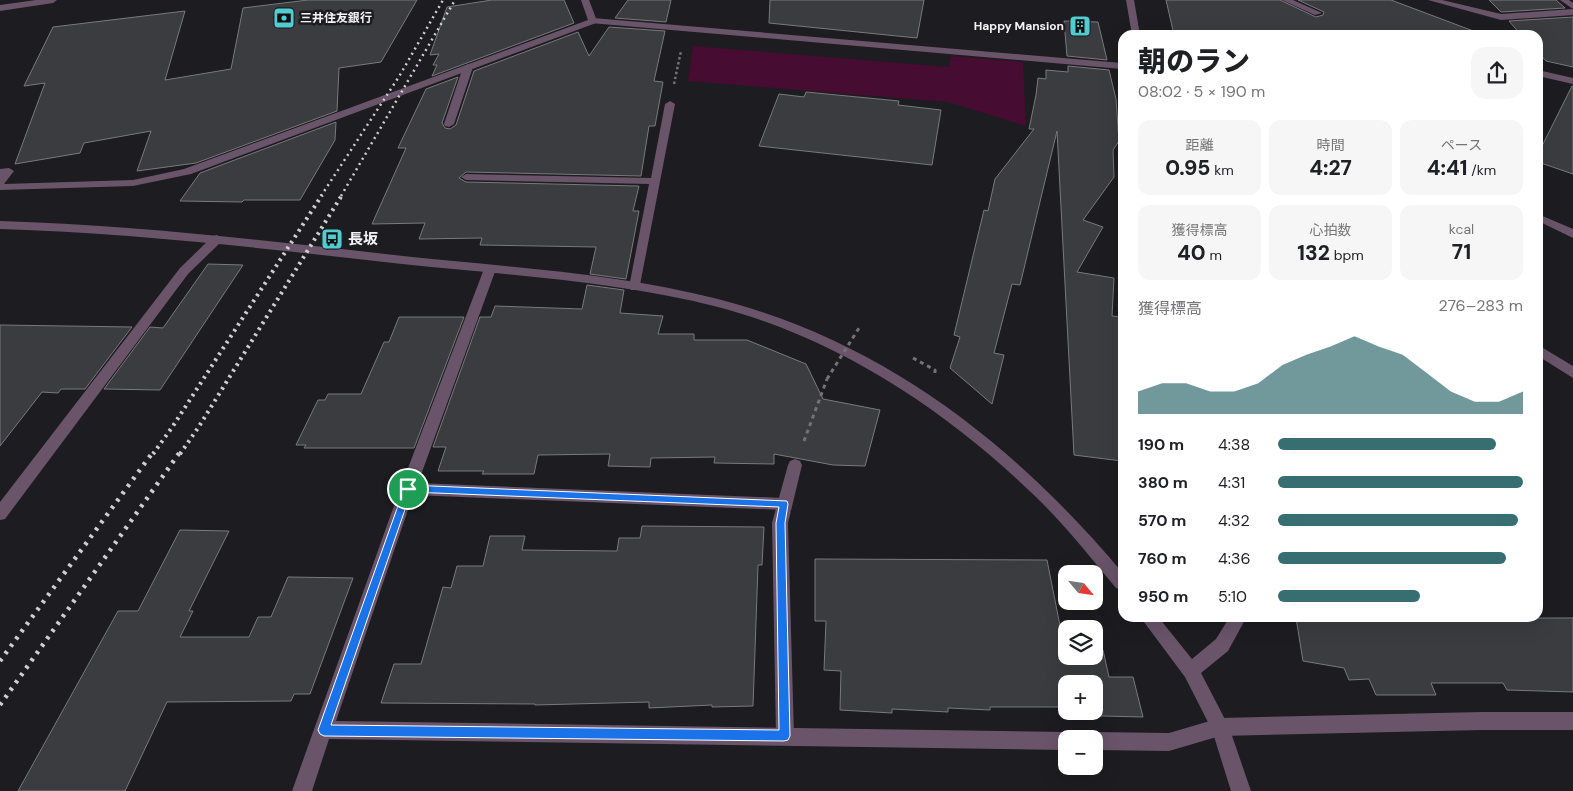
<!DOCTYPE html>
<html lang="ja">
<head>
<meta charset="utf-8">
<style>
	:root { --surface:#fff; --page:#f6f6f6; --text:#202124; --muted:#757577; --accent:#366e71 }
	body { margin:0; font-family:"DM Sans","Noto Sans JP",sans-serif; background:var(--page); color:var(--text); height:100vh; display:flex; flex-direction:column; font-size:19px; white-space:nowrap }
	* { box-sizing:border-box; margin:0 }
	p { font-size:16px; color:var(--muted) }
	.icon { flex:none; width:28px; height:28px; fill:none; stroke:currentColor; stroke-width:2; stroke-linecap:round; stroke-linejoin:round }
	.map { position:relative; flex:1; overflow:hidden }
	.details { position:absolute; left:1118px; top:30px; width:425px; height:592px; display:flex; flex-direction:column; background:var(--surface); border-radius:15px; box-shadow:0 5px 20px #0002 }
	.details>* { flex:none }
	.needle { width:32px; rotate:119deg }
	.fabs { position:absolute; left:1058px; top:565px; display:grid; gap:10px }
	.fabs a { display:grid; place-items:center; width:45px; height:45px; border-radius:10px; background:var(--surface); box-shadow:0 5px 20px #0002; font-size:25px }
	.pin { position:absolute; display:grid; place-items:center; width:42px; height:42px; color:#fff; margin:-21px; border:2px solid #fff; border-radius:50%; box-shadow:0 1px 5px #0007 }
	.round { display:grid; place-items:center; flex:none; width:52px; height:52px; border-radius:15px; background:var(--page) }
	.headline { display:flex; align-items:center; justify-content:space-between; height:85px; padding:0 20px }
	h1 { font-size:28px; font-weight:800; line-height:38px }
	.stats { display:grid; grid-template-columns:repeat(3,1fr); gap:8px; height:85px; padding:5px 20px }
	.stats div { display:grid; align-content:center; border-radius:12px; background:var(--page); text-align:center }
	.stats b { font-size:21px; font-weight:800 }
	.stats small { font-size:14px; font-weight:400 }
	.stats p { font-size:14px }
	.chart { height:140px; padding:10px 20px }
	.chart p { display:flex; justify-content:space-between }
	.chart svg { width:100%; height:90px; margin-top:5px; fill:var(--accent); opacity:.7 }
	ul { padding:0 20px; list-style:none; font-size:16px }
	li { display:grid; grid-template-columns:80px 60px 1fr; align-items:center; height:38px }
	li i { height:12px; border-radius:6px; background:var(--accent) }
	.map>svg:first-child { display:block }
	.green { fill:#460c32 }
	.building { fill:#3b3c40; stroke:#79797e; fill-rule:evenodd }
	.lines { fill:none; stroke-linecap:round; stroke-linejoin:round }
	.path-far1 { stroke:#737275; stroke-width:2.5; stroke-dasharray:2.5 2.5; stroke-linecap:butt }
	.path { stroke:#737275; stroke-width:3; stroke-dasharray:4 4; stroke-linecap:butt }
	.service { fill:#69546a; fill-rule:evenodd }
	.minor { fill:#69546a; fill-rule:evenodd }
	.tertiary { fill:#69546a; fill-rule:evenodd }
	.rail-far2 { stroke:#cfced1; stroke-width:2.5; stroke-dasharray:2 4; stroke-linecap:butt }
	.rail-far1 { stroke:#cfced1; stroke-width:4; stroke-dasharray:2.5 4.5; stroke-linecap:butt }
	.rail { stroke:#cfced1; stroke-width:4.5; stroke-dasharray:3 6; stroke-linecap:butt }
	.path-bridge { stroke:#737275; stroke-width:3; stroke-dasharray:4 4; stroke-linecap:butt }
	.route { fill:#1a73e8; stroke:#fff; fill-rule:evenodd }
	.labels { text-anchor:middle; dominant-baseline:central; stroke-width:5; stroke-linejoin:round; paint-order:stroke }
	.far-poi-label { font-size:12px; font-weight:bold; fill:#f4f3f6; stroke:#1d1c20; text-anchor:start }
	.poi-label { font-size:15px; font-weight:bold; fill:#f4f3f6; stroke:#1d1c20; text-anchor:start }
</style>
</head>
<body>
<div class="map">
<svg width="1573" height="791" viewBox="0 0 1573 791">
	<rect width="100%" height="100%" fill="#1d1c20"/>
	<path class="green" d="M693 46 949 67 951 56 1023 62 1026 126 948 102 688 81Z"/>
	<path class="building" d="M308 0H417L381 62 339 68 337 111 196 163 137 171 151 131 84 143 80 153 15 164 45 83 24 86 53 27 185 11 165 80 231 69 243 8Z
		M492 0H564L574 23 432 76 437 65H433L439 54 430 55 447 7Z
		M628 0H671L666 22 615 18Z
		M770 0H924L917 38 769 23Z
		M1166 0H1280L1316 17 1323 15 1324 12 1298 0H1391L1476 32 1475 35H1174Z
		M1489 0H1556L1565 8 1501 12Z
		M1573 17V67L1546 61 1538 52V35H1521L1509 21Z
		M1064 21 1098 22 1107 60 1067 56Z
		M609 27 665 31 654 81 663 82 655 126H649L641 176 466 172 459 178 466 182 639 186 633 211H639L626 279 590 274 596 247 480 245 482 238 419 239 425 223 372 224 406 148H398L426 89 458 77 442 123 445 128 450 129 456 125 474 71 578 32 589 56Z
		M1068 66 1109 70 1116 99 1119 141 1113 150 1114 177 1083 220 1103 227 1077 272 1114 278 1112 316 1122 317V461L1074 455 1057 131 1020 285 1012 284 994 353 1004 355 992 404 950 368 960 337 954 335 984 210 988 211 995 179 1034 129H1029L1036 95 1038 78 1046 79V70L1068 72Z
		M1572 86H1573V174L1538 162V154Z
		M806 92 899 101 898 105 941 110 932 165 759 146 779 94 804 97Z
		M336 122 335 140 300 200H244L242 202 180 201 200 173Z
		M208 264 243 265 160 390 104 389 150 327 163 328Z
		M587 285 624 290 620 313 663 316 658 334H694V340H747L806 364 823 399 880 410 865 466 833 465 774 454V464L714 463 715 457 651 458 650 467 608 466 610 454 538 455 534 474H482L484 471H438L446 447H433L480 317H491L495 306 582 309Z
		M399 317H464L414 448H304L306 445H296L318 400H325L328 394H361L384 342H389Z
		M0 325 132 327 85 389H61L58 393 42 392 0 446Z
		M642 526 764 527 762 565H758L753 706 712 707V705L649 708V702L535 705V704L381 703 394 664H421L443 587 451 588 457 566H483L490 536H525L522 550 617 551 619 538H640Z
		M180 530 229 531 189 611H193L180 637H249L258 617H271L288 577 353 578 310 694H294L291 701 167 702 125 791H18L118 611H138Z
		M815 559 1047 560 1066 656H1094V650H1103L1109 677H1133L1143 717 1063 715 1061 707H990V710L948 708V712L892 709V713L840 710 841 671 824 670 826 621H815ZM1066 684H1094V711H1066Z
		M1296 618H1573V692L1507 690 1503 683H1431L1436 695H1376L1369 679 1349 680 1344 668 1303 661Z"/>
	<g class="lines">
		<path class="path-far1" d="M674 84 681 51"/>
		<path class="path" d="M913 358 935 370V373
			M804 441 827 379"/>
		<path class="service" d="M1282 0H1293L1322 13 1315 15Z
			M468 64 473 67 454 124 449 127 445 126 444 124 463 67Z
			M670 101 675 104 639 290H631L629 287 649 184 466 180 461 177 466 174 651 178 665 104Z
			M795 459 800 461 802 465 788 523 794 736 791 742 785 745 779 742 776 736 772 523 788 465 790 461Z"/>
		<path class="minor" d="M581 0H589L597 21 596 23 191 174 133 186 0 190V169L9 168 14 171 4 184 133 180 184 169 588 20Z
			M1428 0H1442L1501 14 1573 9 1560 0H1569L1573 3V15L1501 20Z
			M1538 214 1573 229V238L1538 221Z
			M217 235 223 239 221 242 188 274 5 519 0 520V502L180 268 213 236Z
			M490 265 496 269 418 483 784 498 789 500 792 504 789 508 784 510 413 495 336 721 1066 732 1073 735 1074 739H1066V750L329 739 312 791H292L400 489 484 269Z
			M1538 345 1573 366V378L1538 356Z
			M1482 712H1573V730H1482L1220 736 1169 751 1094 750V739H1086L1087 735 1094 732 1169 733 1220 718Z"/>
		<path class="tertiary" d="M36 0H57L53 3 0 11V5Z
			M1126 0H1134L1140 35H1132Z
			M593 18 1122 63V69L590 23 589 21Z
			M1538 70 1573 78V84L1538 76Z
			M0 221C135 225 269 241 403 256 508 267 616 273 718 299 884 342 1013 443 1122 572V590L1116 588C1090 557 1065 525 1035 496 946 410 839 339 718 307 615 281 507 275 402 264 268 249 135 233 0 229Z
			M1141 618H1159L1192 659 1216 639 1229 618H1246L1228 651 1201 673 1229 727 1251 791H1231L1212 730 1185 677Z"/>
		<path class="rail-far2" d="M321 196 400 75 443 0
			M341 196 455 0"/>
		<path class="rail-far1" d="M153 454 173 426 322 195
			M180 454 198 428 342 195"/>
		<path class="rail" d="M0 661 153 452
			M0 705 180 452"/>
		<path class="path-bridge" d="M827 379 859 328"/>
	</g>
	<path class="route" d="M408 485 787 501 788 504 785 523 790 736 788 740 784 741 324 736 320 734 318 730 404 489ZM411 492 779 507 776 523 779 730 331 725Z"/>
	<defs>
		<g id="bank-square" transform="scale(1.125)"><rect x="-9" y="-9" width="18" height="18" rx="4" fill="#52ccd0" stroke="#1d1c20"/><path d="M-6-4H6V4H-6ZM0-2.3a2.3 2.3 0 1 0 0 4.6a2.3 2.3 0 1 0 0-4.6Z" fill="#111"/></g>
		<g id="building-square" transform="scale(1.125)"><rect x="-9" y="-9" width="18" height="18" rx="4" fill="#52ccd0" stroke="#1d1c20"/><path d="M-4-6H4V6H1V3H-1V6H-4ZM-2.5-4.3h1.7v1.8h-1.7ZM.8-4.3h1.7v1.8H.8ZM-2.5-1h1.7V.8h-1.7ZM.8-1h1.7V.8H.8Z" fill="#111"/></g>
		<g id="bus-square" transform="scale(1.125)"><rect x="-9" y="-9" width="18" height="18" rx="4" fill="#52ccd0" stroke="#1d1c20"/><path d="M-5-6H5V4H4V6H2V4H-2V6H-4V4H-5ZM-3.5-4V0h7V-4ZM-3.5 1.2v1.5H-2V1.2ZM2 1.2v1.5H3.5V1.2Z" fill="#111"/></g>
	</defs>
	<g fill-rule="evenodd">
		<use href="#bank-square" x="284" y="18"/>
		<use href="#building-square" x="1080" y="26"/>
		<use href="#bus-square" x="332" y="239"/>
	</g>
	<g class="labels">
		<g class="far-poi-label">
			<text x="300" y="18">三井住友銀行</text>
			<text x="1064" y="26" text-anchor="end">Happy Mansion</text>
		</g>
		<g class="poi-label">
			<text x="348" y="239">長坂</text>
		</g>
	</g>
</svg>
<div class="fabs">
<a><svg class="needle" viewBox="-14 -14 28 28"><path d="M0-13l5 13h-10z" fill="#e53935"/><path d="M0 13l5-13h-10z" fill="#757577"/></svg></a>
<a><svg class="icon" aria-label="layers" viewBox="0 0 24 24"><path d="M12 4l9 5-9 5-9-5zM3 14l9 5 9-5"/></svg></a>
<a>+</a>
<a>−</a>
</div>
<div class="pin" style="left:408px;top:489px;background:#1e9e55"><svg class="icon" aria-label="arrive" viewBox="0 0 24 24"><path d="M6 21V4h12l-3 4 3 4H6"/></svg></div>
<section class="details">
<div class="headline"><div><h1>朝のラン</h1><p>08:02 · 5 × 190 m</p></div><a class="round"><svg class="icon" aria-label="share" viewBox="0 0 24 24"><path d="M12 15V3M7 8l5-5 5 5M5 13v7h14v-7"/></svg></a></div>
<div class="stats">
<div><p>距離</p><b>0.95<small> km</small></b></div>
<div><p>時間</p><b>4:27</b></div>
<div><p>ペース</p><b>4:41<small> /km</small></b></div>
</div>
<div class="stats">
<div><p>獲得標高</p><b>40<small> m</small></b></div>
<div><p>心拍数</p><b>132<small> bpm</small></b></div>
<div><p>kcal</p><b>71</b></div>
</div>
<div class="chart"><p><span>獲得標高</span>276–283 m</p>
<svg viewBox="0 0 160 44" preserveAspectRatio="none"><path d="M0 44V33L10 29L20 29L30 33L40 33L50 29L60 20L70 15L80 11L90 6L100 11L110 15L120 24L130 33L140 38L150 38L160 33V44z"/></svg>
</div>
<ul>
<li><b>190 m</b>4:38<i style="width:89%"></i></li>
<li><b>380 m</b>4:31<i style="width:100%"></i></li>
<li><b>570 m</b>4:32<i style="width:98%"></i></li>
<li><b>760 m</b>4:36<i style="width:93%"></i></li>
<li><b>950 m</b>5:10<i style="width:58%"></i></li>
</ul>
</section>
</div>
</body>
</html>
